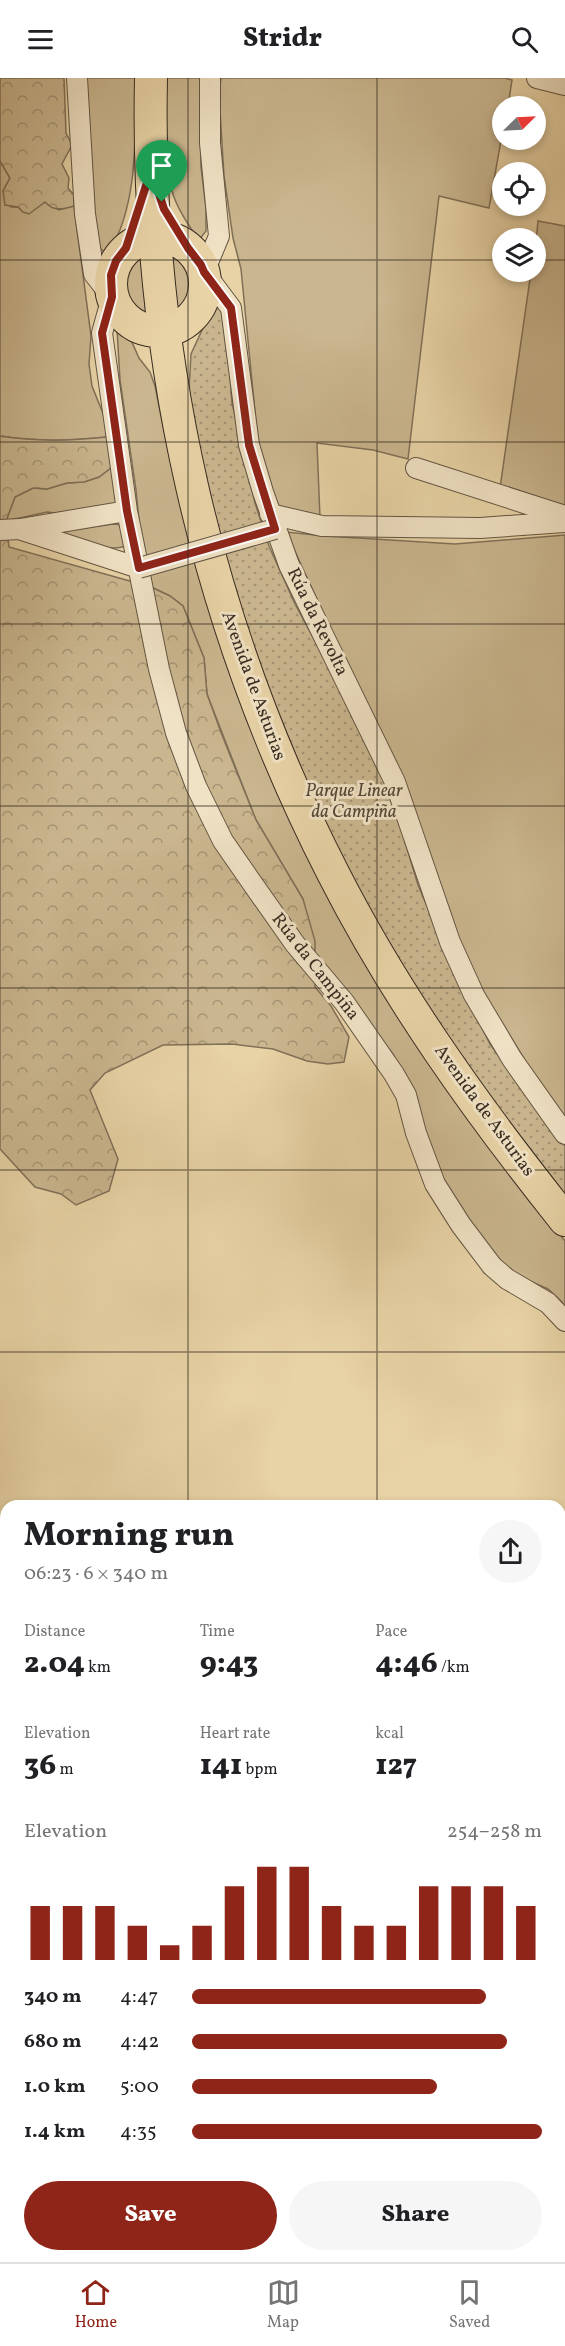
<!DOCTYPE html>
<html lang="en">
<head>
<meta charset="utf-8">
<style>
	:root { --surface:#fff; --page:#f6f6f6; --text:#202124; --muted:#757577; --line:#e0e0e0; --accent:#8f2418 }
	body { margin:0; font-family:Vollkorn,serif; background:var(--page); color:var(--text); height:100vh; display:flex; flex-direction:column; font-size:22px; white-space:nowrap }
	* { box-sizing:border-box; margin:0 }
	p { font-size:20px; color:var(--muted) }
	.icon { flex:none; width:33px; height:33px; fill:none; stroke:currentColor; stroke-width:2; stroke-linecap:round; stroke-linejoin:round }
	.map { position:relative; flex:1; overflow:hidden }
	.side { position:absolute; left:0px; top:1422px; width:566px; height:762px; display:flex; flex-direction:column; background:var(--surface); border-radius:18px 18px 0 0; box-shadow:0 3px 9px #0003 }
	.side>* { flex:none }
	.needle { width:39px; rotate:66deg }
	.controls { position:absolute; left:492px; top:18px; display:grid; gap:12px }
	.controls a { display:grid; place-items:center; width:54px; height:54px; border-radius:50%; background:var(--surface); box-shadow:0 3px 9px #0003; font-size:30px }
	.pin { position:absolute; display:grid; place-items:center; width:51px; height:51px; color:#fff; margin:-62px -26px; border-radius:50% 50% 50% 0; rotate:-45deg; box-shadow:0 0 6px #0007 }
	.pin .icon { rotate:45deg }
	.round { display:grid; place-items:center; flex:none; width:63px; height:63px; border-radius:32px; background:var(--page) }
	.overview { display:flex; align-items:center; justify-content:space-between; height:102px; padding:0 24px }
	h1 { font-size:33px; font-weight:800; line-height:45px }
	.metrics { display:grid; grid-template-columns:repeat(3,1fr); gap:9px; height:102px; padding:6px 24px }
	.metrics div { display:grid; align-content:center }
	.metrics b { font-size:30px; font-weight:800 }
	.metrics small { font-size:16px; font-weight:400 }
	.metrics p { font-size:16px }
	.chart { height:168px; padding:12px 24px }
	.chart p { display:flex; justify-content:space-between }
	.chart svg { width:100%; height:108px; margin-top:6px; stroke:var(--accent); stroke-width:6 }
	.cta { display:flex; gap:12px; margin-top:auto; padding:12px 24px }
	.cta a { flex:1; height:69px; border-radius:36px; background:var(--accent); color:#fff; font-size:24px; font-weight:800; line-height:69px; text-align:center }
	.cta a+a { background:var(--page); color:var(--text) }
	ul { padding:0 24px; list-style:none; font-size:20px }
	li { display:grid; grid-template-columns:96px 72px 1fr; align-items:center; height:45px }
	li i { height:15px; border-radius:8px; background:var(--accent) }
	header { display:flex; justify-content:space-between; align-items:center; height:78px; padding:0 24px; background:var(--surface); font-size:27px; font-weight:800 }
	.dock { display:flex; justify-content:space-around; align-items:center; height:84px; border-top:2px solid var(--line); background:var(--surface); font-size:16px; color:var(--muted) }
	.dock a { display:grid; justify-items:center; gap:3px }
	.dock .current { color:var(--accent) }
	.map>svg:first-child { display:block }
	.grass { fill:#cab68f; stroke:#807058; stroke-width:1.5 }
	.forest { fill:url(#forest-crowns); stroke:#807058; stroke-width:1.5 }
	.park { fill:url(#park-dots); stroke:#807058; stroke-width:1.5 }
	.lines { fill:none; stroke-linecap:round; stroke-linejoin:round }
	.street-casing { stroke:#635542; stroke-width:22 }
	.primary-casing { stroke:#372b21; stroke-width:34 }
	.street { stroke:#f0e2c5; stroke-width:20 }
	.primary { stroke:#e8d3a6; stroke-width:32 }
	.street-bridge-casing { stroke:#635542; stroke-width:22; stroke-linecap:butt }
	.street-bridge { stroke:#f0e2c5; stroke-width:20 }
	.route-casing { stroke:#fff; stroke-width:12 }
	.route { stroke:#8f2418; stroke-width:8 }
	.grid { fill:none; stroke:#372b21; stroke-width:1.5; stroke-opacity:0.55 }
	.labels { text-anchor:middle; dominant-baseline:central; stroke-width:6; stroke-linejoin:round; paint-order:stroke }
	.street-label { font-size:18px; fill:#372b21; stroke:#f0e2c5 }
	.park-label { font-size:18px; font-style:italic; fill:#544737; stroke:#f0e2c5 }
</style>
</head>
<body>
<header><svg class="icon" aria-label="menu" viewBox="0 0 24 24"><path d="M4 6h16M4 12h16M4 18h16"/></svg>Stridr<svg class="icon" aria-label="search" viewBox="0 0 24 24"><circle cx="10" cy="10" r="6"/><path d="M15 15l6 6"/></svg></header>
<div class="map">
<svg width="565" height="2184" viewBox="0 0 565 2184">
	<defs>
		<pattern id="forest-crowns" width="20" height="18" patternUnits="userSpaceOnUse" patternTransform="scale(1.5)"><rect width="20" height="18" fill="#cab68f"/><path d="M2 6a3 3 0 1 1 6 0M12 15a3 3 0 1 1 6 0" fill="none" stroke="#a59474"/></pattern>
		<pattern id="park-dots" width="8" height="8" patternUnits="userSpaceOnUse" patternTransform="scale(1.5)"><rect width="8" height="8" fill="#cab68f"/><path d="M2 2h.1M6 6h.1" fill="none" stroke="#a59474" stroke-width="1.8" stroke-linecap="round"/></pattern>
	</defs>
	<rect width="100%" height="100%" fill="#e8d3a6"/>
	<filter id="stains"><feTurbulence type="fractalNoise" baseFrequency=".00333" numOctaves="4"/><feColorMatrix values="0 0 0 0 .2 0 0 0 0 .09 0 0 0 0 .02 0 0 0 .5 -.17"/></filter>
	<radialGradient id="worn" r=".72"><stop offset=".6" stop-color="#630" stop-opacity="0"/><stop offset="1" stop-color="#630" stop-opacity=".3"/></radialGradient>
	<path class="grass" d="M86 0H136C135 55 139 126 109 174H104L100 170 94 133Z
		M167 0H200L201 89 206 130V153L199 162C188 147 177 131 172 113 166 83 165 31 167 0Z
		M221 0H505L512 2 508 28H502V57L489 130 439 118 408 381 373 372 317 365 320 440 281 431 272 416 259 375 241 191 233 160 224 98 219 16Z
		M0 83 10 100 3 113 11 129H18L23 134 45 124 59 132 74 128 91 258 89 286 92 308 104 338 107 359C71 363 36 364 0 358Z
		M538 143 565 148V427L500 410 531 194H536V164Z
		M170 172C193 181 200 221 176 232Z
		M141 176 146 235C123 224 116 189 141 176Z
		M117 251 127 253 139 280 150 294 155 308 168 372 200 498 509 1091 565 1163V1230L562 1224 548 1211 518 1198 488 1176 438 1097 401 992 393 976 315 880 303 821 256 742 207 616 204 580 183 528 170 518 151 509 142 473 136 412 120 302Z
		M116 386 117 428 72 437 47 434 6 443 15 419 33 410 47 411 67 405 84 404 99 399Z
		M113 446 122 447 126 468C104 475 77 461 55 454Z
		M286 454 325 458 455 466 565 457V1039L541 1008 471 895 334 558Z
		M565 1779V2067L560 2068V1784Z"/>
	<path class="forest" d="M0 0H64L66 55 72 67 62 86 69 100 68 110 74 117V128C62 131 54 134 45 124L29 136 23 134 18 129 5 127 3 113 10 100 0 83Z
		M0 358C36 364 71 363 107 359L116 386 99 399 84 404 67 405 47 411 33 410 15 419 6 443 9 469 151 509 170 518 183 528 204 580 207 616 222 657 256 742 303 821 315 863V909L331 928 349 959 344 984 328 986 307 983 273 971 232 966 163 967 105 995 90 1012 118 1081 109 1113 76 1127 61 1116 35 1109 0 1071Z
		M565 2067V2184H336L334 2178H560V2068Z"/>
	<path class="park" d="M215 224 221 226 227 257 232 325 255 425 269 468 295 526 352 631 390 714 418 807 459 903 490 966 565 1068V1116L437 950 379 851 325 748 267 607 233 507 208 417 189 312 191 276Z"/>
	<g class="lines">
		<g class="street-casing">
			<path id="street" d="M77 0 85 136 94 196 112 219 102 255 127 433 159 591 176 655 196 708 223 763 257 812 295 866 344 924 394 996 406 1017 416 1055 435 1106 461 1147 492 1188 507 1201 548 1225 565 1243
				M210 0V65L219 158 204 194 231 230 249 367 263 414 289 487 395 704 450 864 474 917 512 981 565 1056
				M537 0 565 7
				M416 390 565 438
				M270 436 322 448 480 450 565 444
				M0 452 20 451 127 433
				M22 452 139 490
				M560 1772 565 1768
				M0 1845 6 1857
				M0 2181 9 2184
				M78 2184 80 2178"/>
		</g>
		<g class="primary-casing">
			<path id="primary" d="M151 0C145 278 206 547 333 795 396 919 478 1033 565 1142
				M111 206a47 47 0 1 1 94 0a47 47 0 1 1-94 0Z"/>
		</g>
		<use href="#street" class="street"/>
		<use href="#primary" class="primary"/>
		<g class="street-bridge-casing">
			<path id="street-bridge" d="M139 490 275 451"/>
		</g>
		<use href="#street-bridge" class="street-bridge"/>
	</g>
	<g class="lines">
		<g class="route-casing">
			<path id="route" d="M151 92 164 131 188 170 201 187 204 194 231 230 249 367 275 451 139 490 127 433 102 255 112 219 111 197 116 183 126 170Z"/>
		</g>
		<use href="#route" class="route"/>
	</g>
	<path class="grid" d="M188 0V1428M377 0V1428M0 182H502M536 182H565M0 364H565M0 546H565M0 728H565M0 910H565M0 1092H565M0 1274H565M0 1456H6M560 1456H565M0 1638H6M560 1638H565M0 1820H6M560 1820H565M0 2002H6M560 2002H565M188 2178V2184M377 2178V2184"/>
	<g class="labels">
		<g class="street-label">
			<text transform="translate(317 544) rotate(64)">Rúa da Revolta</text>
			<text transform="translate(253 608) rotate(70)">Avenida de Asturias</text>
			<text transform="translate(315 889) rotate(52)">Rúa da Campiña</text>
			<text transform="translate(484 1033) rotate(54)">Avenida de Asturias</text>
		</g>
		<g class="park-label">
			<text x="354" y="713">Parque Linear<tspan x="354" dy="21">da Campiña</tspan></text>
		</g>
	</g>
	<rect width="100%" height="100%" filter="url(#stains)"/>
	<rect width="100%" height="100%" fill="url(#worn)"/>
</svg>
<div class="controls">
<a><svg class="needle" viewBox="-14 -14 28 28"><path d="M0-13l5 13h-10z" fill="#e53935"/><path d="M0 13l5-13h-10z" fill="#757577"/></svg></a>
<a><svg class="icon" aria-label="locate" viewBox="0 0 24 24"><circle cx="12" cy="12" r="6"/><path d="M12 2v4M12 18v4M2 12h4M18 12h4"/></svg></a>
<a><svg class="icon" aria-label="layers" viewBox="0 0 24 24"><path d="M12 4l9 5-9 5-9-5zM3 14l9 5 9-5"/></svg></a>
</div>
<div class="pin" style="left:162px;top:124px;background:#1e9e55"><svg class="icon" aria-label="arrive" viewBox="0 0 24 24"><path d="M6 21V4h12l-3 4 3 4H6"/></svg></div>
<section class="side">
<div class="overview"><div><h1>Morning run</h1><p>06:23 · 6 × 340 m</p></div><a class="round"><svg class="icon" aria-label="share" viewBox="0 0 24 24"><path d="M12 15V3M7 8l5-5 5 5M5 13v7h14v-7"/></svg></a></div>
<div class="metrics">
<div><p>Distance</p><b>2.04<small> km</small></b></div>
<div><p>Time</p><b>9:43</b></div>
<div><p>Pace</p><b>4:46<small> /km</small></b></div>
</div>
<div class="metrics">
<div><p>Elevation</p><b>36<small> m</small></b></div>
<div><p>Heart rate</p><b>141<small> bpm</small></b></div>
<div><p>kcal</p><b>127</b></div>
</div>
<div class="chart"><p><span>Elevation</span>254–258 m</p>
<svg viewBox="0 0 160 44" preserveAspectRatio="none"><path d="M5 44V22M15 44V22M25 44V22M35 44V30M45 44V38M55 44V30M65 44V14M75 44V6M85 44V6M95 44V22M105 44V30M115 44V30M125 44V14M135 44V14M145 44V14M155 44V22"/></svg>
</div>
<ul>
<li><b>340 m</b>4:47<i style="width:84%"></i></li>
<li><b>680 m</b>4:42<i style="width:90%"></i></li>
<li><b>1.0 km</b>5:00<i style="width:70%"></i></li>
<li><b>1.4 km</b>4:35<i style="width:100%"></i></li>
</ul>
<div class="cta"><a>Save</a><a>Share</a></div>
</section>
</div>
<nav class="dock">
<a class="current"><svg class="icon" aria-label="home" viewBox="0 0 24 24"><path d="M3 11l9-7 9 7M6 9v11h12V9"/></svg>Home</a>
<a><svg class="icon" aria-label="map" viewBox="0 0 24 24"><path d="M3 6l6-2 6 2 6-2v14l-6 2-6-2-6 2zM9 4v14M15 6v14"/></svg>Map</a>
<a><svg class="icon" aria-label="saved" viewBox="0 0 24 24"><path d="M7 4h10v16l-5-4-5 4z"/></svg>Saved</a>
</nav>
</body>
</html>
